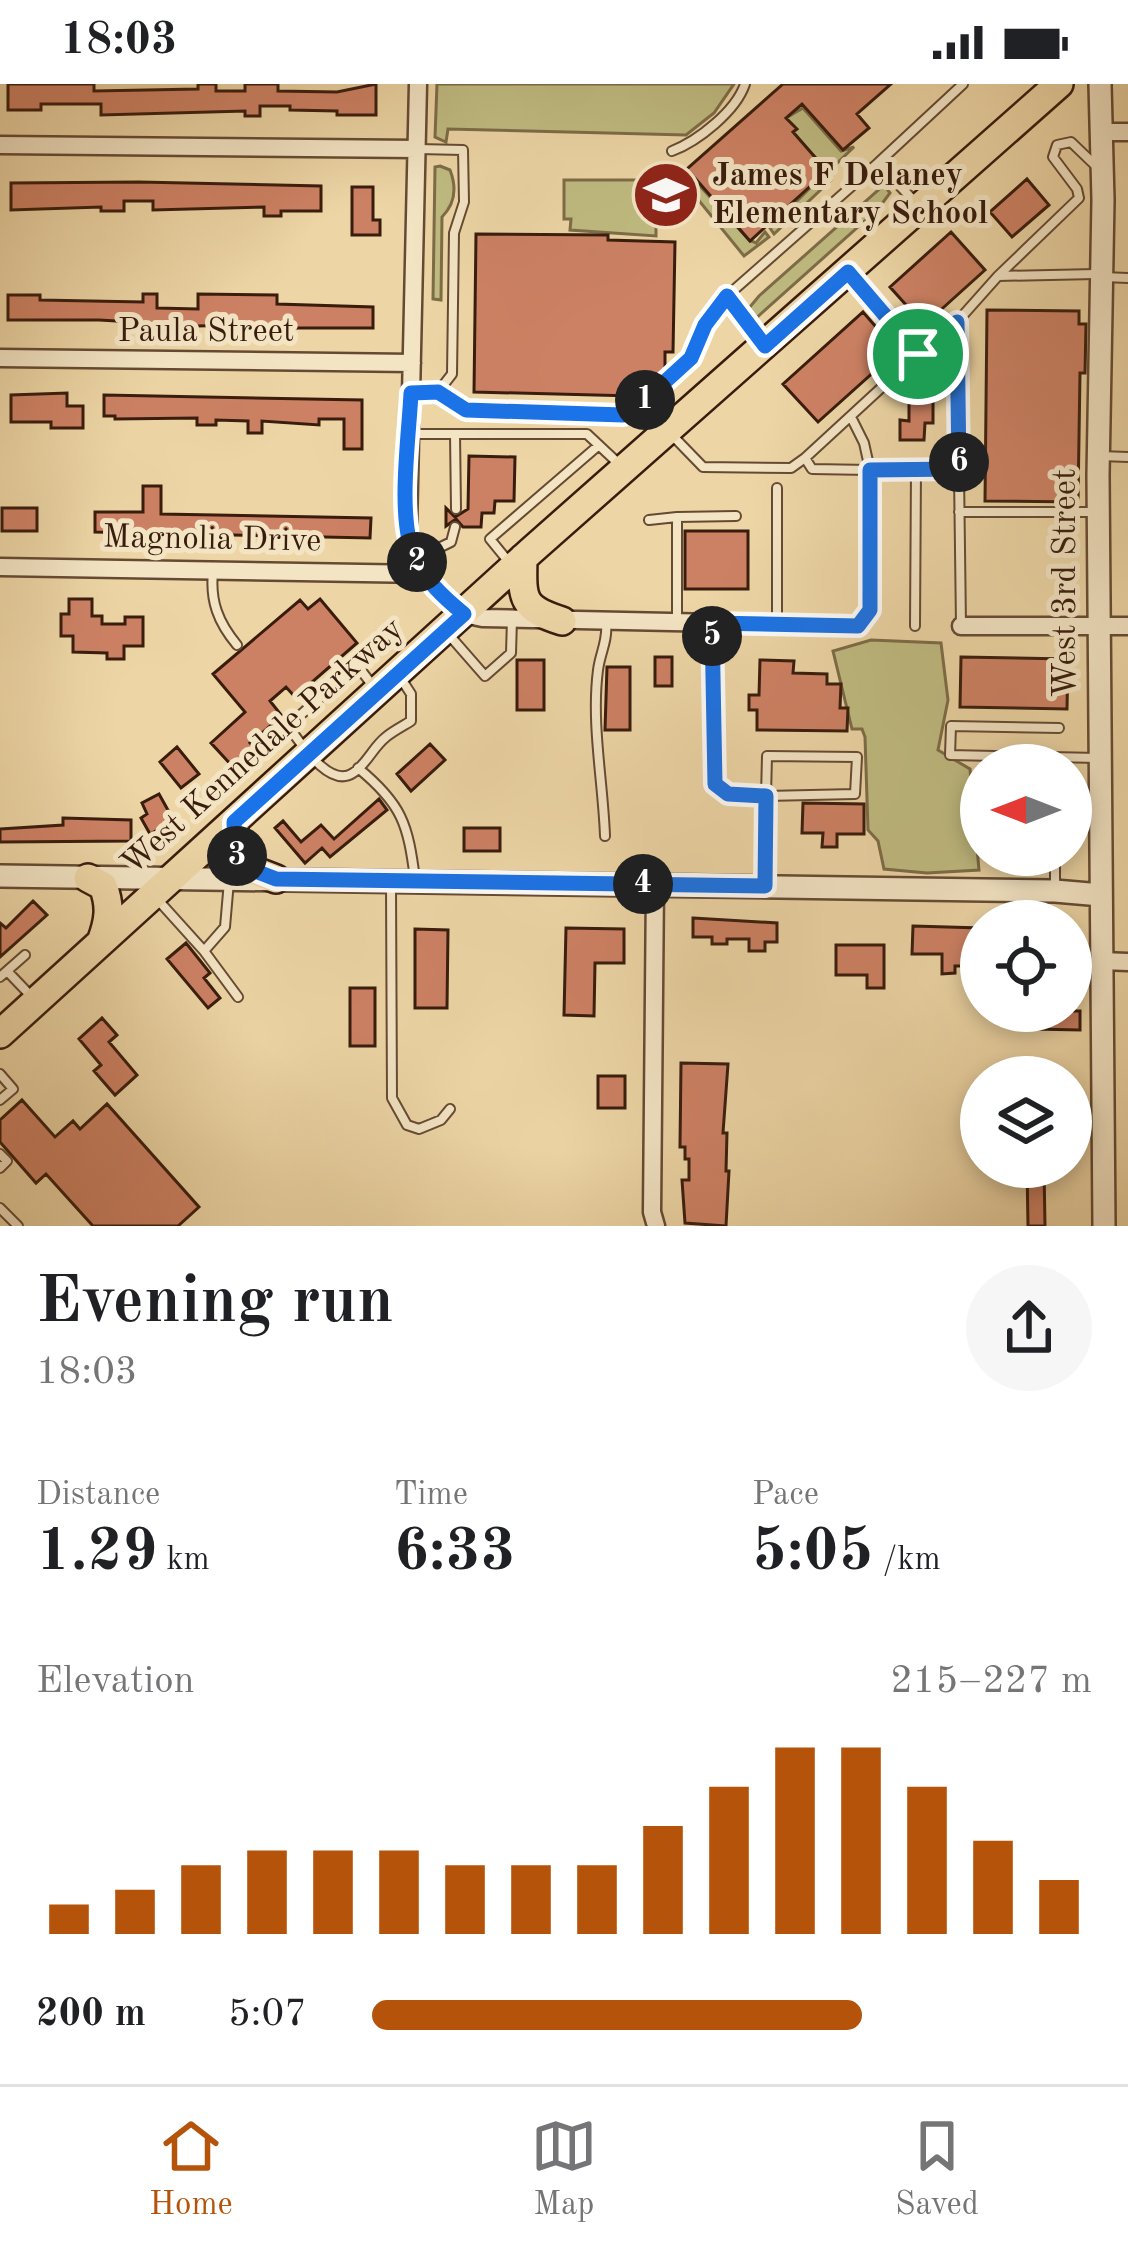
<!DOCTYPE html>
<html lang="en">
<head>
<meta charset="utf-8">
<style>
	:root { --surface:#fff; --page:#f6f6f6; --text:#202124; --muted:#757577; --line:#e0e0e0; --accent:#b45309 }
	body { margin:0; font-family:"Old Standard TT",serif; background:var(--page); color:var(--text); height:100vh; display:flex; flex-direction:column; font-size:45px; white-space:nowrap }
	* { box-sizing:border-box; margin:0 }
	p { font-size:39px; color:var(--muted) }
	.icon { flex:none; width:66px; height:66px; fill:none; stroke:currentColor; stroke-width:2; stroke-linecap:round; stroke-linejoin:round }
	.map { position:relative; height:1142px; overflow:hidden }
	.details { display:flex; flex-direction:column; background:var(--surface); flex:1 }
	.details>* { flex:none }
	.needle { width:78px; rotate:270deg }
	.controls { position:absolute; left:960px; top:660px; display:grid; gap:24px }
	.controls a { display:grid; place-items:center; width:132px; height:132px; border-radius:50%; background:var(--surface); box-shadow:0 6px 18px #0003; font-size:60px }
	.pin { position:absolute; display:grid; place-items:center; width:102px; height:102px; color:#fff; margin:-51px; border:6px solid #fff; border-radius:50%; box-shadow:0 3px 12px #0007 }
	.km { position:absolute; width:60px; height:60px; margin:-30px; border-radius:50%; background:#222; color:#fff; font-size:33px; line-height:60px; text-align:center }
	.round { display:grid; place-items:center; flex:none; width:126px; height:126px; border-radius:63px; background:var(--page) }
	.headline { display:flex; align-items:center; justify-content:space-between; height:204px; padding:0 36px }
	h1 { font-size:66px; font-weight:600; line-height:90px }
	.stats { display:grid; grid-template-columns:repeat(3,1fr); gap:18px; height:204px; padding:12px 36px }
	.stats div { display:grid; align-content:center }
	.stats b { font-size:60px; font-weight:600 }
	.stats small { font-size:33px; font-weight:400 }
	.stats p { font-size:33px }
	.chart { height:336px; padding:24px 36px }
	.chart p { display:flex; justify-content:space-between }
	.chart svg { width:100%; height:216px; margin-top:12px; stroke:var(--accent); stroke-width:6 }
	ul { padding:0 36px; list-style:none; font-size:39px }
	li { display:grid; grid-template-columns:192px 144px 1fr; align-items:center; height:90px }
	li i { height:30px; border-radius:15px; background:var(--accent) }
	.status { display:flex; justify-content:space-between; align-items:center; height:84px; padding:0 60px; background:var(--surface); direction:ltr }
	.status svg { height:33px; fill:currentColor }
	.dock { display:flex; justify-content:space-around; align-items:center; height:168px; border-top:3px solid var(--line); background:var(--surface); font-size:33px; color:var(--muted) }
	.dock a { display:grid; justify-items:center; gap:6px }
	.dock .on { color:var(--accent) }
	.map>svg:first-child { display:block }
	.green { fill:#bfbb81; stroke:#7c6c47; stroke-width:3 }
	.building { fill:#cd8164; stroke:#381c0d; stroke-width:3 }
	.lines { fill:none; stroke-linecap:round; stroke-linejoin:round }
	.service-casing { stroke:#654a33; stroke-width:12 }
	.minor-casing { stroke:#654a33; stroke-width:21 }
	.tertiary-casing { stroke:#654a33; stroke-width:26 }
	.primary-casing { stroke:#381c0d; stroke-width:32 }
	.service { stroke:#f3e4c4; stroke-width:8 }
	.minor { stroke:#f3e4c4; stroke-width:16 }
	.tertiary { stroke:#f3e4c4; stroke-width:21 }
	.primary { stroke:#edd5a5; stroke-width:27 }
	.route-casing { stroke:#fff; stroke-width:24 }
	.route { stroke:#1a73e8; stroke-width:15 }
	.labels { text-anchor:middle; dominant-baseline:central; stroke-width:10; stroke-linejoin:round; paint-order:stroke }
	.poi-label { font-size:33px; font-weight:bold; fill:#381c0d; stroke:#f3e4c4; text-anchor:start }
	.street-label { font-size:33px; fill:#381c0d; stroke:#f3e4c4 }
</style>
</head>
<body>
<div class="status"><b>18:03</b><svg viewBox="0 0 49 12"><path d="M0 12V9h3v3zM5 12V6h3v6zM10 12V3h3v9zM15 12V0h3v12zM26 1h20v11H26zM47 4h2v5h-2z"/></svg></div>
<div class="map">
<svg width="1128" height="1142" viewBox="0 0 1128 1142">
	<rect width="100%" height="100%" fill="#edd5a5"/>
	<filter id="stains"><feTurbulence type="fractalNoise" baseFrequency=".00167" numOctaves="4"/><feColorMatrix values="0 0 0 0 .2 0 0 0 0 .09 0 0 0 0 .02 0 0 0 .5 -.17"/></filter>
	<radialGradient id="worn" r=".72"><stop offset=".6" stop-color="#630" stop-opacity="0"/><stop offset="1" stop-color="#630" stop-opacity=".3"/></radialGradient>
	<path class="green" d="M437 0H734L714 29 686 51 448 45 446 58 435 53Z
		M803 24 841 67 854 63 832 84 831 96 774 150 770 144 827 87 793 48 796 45 786 34Z
		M440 82 450 86C457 104 455 120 442 133L441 216 433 215 435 83Z
		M690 91 749 156 756 159 765 148 769 153 744 172 683 97Z
		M564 96H656V152L570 146 571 135H564Z
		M884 101 890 109 878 125 754 236 749 224 759 212Z
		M871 556 941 559 948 616 938 666 970 685 979 786 927 789 884 785 878 757 868 746 865 653 862 645H852L833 567Z"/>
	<path class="building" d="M8 0H94V7L198 5V0H216V7H245V0H278V7L337 8 376 0V31H337V27L290 26V22H260V32H245V27L101 31V20H41V26H8Z
		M783 0H891L857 30 869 44 843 66 802 20 786 34 797 45 793 48 827 87 750 157 687 85Z
		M1027 95 1049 121 1012 153 990 128Z
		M139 98 321 102V127H281V132H264V123L153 126V117H124V127H101V123L11 126V99Z
		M352 103H373V136H380V151H352Z
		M951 148 985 186 924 241 890 203Z
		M476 150 608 151V156L675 158 673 268H665V284L634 312 474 308Z
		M143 210H157V224L198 225V210L277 211V220L373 223V244H289V240L150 243 151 239 99 236H8V211H40V216L143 218Z
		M987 226 1079 227V240H1086L1085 289H1080L1078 418 985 417Z
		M863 228 897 267 818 338 783 300Z
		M909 308 933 309V339H925L924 356H900V336L909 337Z
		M67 309V322H83V344H51V338H11V311Z
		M104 311 362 316V365H344V335H319V341L262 337V349H248V337L216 336V341H197V334L115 335V332H104Z
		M469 372 515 373 514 417H495L494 429H482L481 443H463L456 435 446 442V424L455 433 468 425Z
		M143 402H161V430L371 434 370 454 95 448V428H143Z
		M2 424H37V447H2Z
		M685 447H748V505H685Z
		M69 515H92V532H102V540H125V533H143V562H124V575H107V569L73 568V552H61V530H69Z
		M320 515 357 559 295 613 286 603 270 617 282 632 250 659 255 665 234 684 211 659 245 628 213 590 300 516 308 525Z
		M655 573H672V602H655Z
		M961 573 1068 575 1067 625 960 623Z
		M517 576H544V626H517Z
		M760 576 794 577 793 589 827 590V600H841L840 624H848L847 647 757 646V626H749V611H759Z
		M607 583H630V646H605Z
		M430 660 445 676 411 707 397 690Z
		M177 663 199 690 181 704 160 678Z
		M159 710 174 737 150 750 141 734 147 730 142 719Z
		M379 715 387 726 330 773 322 764 305 779 275 744 283 737 301 758 321 741 334 755Z
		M803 719 864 720V750H837V763H822L823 749H802Z
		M63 734 131 736V757L0 758V745L63 741Z
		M464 744H500V767H464Z
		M33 817 47 831 0 873V839L6 844Z
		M693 834 777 839V858H765V867H749V855H727V860H712V853H693Z
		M913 842 981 844V882H955V889L942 890V870H912Z
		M566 844 624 845V879H595L594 932 564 931Z
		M415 845 448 846 447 924H415Z
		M186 859 210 889 204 894 220 914 208 924 167 875Z
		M836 861H884V904H867V891H836Z
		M350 904H375V962H350Z
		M1033 927H1080V946L1033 945Z
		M102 934 117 951 109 958 137 991 115 1011 94 987 101 981 79 955Z
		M681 979 728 980 723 1049H727L726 1087H729L726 1142 685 1139 682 1096H689V1075H685V1063H680Z
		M598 992H625V1024H598Z
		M22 1016 55 1053 73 1037 80 1045 107 1020 199 1123 178 1142H93L46 1090 36 1099 0 1058V1036Z
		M1027 1083H1044L1045 1142H1028Z"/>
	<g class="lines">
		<g class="service-casing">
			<path id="service" d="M418 65 463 66 464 118 454 149 452 290 438 308
				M672 67C698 57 736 27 745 0
				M917 120 878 79 963 0
				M998 192 1079 114 1077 105 1053 73 1057 61 1071 58 1097 83
				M1103 193 1128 194
				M957 238 998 192 1096 190
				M760 256 727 212 878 79
				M918 270 957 238 961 541
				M413 309 438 308 466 326 623 331 634 326 691 274 705 241 727 212
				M670 349 703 383 791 384 805 374 812 385 870 386 864 359 851 333
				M412 350H587L619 380
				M455 350 456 425
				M1100 372 1128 373
				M805 374 918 270 849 190
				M959 428H1096
				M677 433 736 432
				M649 436 677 433V537
				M418 474 451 458 455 443
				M508 477 490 455 599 361
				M213 488C210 517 218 538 237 561
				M777 539V404
				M712 540 715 700 728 710 766 712 765 800
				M859 541 870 526V386L959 385
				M915 542 916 385
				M450 552 485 592 511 569 512 535
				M373 602 357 581 288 642C300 658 329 705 353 689 367 680 373 663 386 653 393 647 403 642 411 637V610L400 593
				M1059 644 951 642 950 671 1098 674
				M767 672 857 673 855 710 766 712Z
				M358 684C402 720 408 740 415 795
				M605 752C603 697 591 640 598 586 600 569 608 557 606 539
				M229 797 225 843 204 867 238 913
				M391 803 392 1014 407 1041 419 1045 441 1036 450 1025
				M1055 805V771
				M158 816 204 867
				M7 887 31 912
				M0 893 25 871
				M0 990 13 1005 0 1016
				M0 1070 7 1077 0 1084
				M0 1124 18 1142"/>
		</g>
		<g class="minor-casing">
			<path id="minor" d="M418 0 408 444C415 483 441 528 483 534L858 542
				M1101 48H1128
				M0 61 417 65
				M0 274 412 279
				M0 483 424 490
				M961 542H1128
				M655 800 652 1128 656 1142
				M1101 877 1128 878"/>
		</g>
		<g class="tertiary-casing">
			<path id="tertiary" d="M1100 0 1103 116 1098 391 1104 1142
				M0 792 1055 807 1101 811"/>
		</g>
		<g class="primary-casing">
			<path id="primary" d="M523 474C522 515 521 524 562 537
				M234 738V768L240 781 276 795
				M88 794 103 802C111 822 109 837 101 858
				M0 950 531 467 1059 0"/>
		</g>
		<use href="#service" class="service"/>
		<use href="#minor" class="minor"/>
		<use href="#tertiary" class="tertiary"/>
		<use href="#primary" class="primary"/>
	</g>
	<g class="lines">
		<g class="route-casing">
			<path id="route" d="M848 188 918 270 957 238 959 385 870 386V526L858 542 712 539 715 700 728 710 766 712 765 802 276 795 240 781 235 768 234 738 464 530C443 513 425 496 414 472 397 432 409 353 411 309L438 308 466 326 623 331 634 326 691 274 705 241 727 212 765 262Z"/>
		</g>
		<use href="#route" class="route"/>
	</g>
	<defs>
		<g id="school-disc" transform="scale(3.45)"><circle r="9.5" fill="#8f2418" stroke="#f3e4c4"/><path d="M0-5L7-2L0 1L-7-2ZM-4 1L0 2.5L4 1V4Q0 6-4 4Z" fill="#fff"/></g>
	</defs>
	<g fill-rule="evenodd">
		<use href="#school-disc" x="666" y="111"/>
	</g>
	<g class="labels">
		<g class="poi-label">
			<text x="712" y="92">James F Delaney<tspan x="712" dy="38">Elementary School</tspan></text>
		</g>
		<g class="street-label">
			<text x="206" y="248">Paula Street</text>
			<text transform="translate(212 456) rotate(1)">Magnolia Drive</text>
			<text transform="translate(1066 499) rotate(-90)">West 3rd Street</text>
			<text transform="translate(263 663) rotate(-42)">West Kennedale Parkway</text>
		</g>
	</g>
	<rect width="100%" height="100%" filter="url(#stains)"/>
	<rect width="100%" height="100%" fill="url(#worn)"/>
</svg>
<div class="controls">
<a><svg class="needle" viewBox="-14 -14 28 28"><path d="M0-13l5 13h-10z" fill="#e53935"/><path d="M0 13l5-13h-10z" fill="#757577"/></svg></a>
<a><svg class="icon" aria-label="locate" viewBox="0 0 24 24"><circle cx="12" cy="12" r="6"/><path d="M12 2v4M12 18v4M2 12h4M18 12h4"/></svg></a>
<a><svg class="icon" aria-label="layers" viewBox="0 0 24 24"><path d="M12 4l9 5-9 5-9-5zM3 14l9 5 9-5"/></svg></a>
</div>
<div class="pin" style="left:918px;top:270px;background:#1e9e55"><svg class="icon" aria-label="arrive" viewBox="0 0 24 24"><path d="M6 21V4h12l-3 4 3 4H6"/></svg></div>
<b class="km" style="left:645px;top:316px">1</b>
<b class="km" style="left:417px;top:478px">2</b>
<b class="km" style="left:237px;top:772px">3</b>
<b class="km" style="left:643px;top:800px">4</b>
<b class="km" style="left:712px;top:552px">5</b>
<b class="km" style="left:959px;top:378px">6</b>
</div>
<section class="details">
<div class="headline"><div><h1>Evening run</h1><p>18:03</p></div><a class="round"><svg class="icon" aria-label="share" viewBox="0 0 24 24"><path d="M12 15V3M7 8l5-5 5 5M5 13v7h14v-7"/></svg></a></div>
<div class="stats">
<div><p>Distance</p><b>1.29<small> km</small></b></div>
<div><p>Time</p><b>6:33</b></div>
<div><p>Pace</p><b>5:05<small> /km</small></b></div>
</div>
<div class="chart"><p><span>Elevation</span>215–227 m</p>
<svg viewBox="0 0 160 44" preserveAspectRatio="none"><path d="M5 44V38M15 44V35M25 44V30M35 44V27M45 44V27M55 44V27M65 44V30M75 44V30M85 44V30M95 44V22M105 44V14M115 44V6M125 44V6M135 44V14M145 44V25M155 44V33"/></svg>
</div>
<ul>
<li><b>200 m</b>5:07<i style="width:68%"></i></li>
</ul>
</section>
<nav class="dock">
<a class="on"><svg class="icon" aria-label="home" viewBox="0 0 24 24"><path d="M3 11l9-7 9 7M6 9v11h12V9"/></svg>Home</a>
<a><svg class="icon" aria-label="map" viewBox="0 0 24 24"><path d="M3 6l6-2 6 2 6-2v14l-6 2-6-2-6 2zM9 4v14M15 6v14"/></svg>Map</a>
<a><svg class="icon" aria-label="saved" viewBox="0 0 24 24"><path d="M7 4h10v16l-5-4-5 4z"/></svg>Saved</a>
</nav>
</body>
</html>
